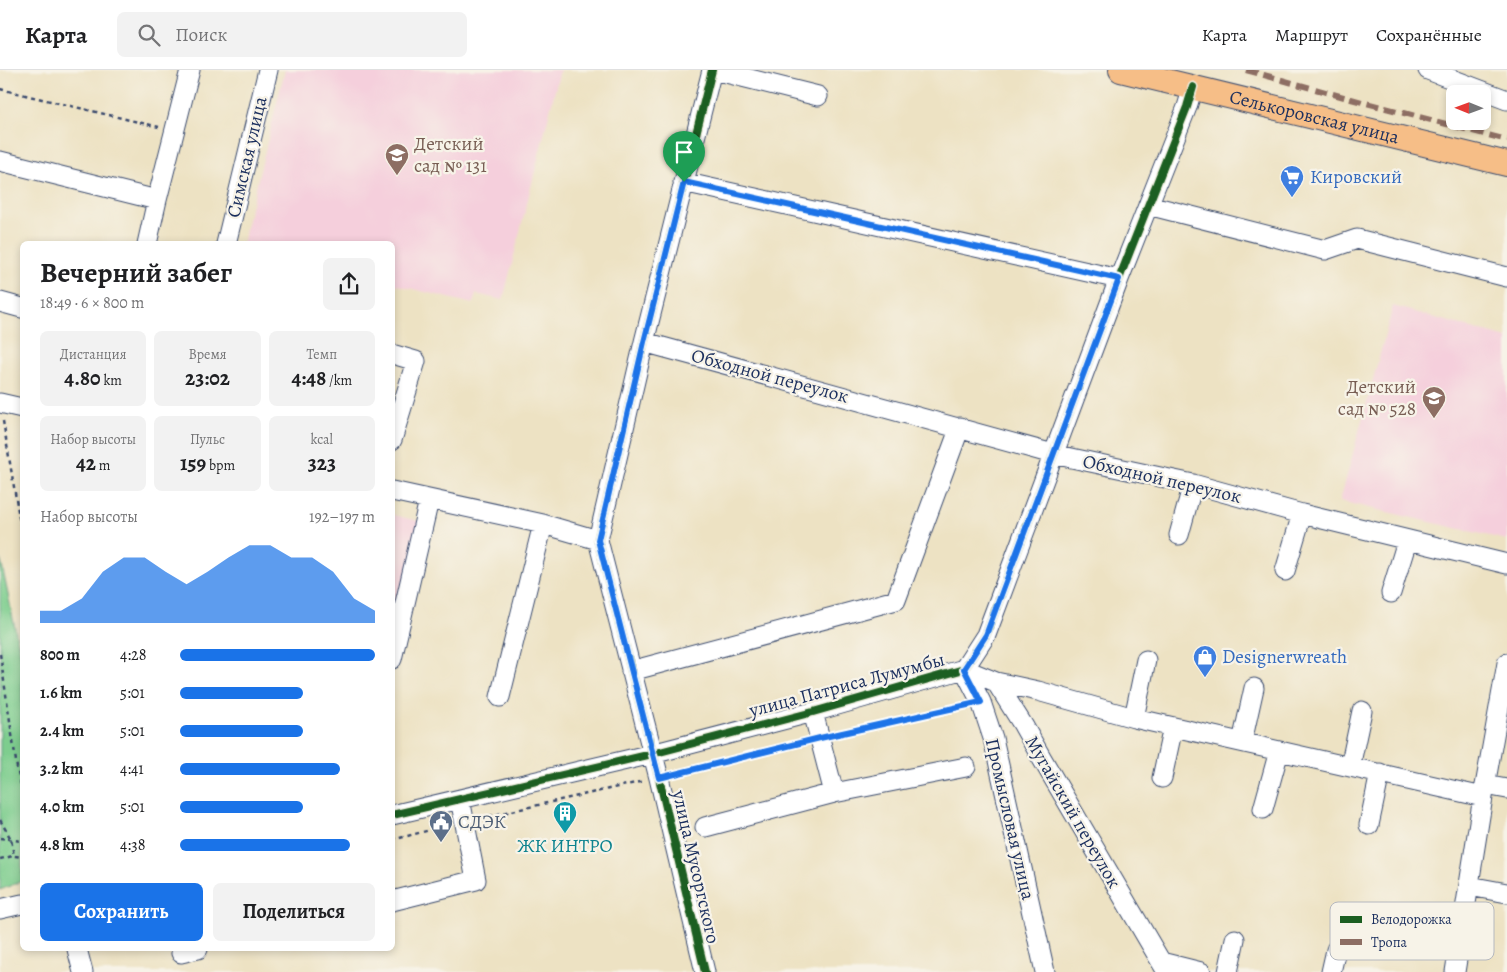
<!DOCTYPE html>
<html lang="ru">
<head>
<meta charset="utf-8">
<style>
	:root { --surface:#fff; --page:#f2f2f2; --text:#202124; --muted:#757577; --line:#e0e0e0; --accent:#1a73e8 }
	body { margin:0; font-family:Alegreya,serif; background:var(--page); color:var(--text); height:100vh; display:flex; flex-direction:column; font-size:19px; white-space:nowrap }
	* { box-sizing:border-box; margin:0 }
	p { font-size:16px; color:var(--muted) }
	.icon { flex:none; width:28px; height:28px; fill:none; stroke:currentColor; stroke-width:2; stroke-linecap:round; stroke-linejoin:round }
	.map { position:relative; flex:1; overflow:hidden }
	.details { position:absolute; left:20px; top:171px; width:375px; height:710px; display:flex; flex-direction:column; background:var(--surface); border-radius:8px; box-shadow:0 2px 8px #0003 }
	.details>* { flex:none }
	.needle { width:32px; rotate:271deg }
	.tools { position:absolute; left:1446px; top:15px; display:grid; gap:10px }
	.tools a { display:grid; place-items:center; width:45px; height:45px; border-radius:8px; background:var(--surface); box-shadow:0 2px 8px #0003; font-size:25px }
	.pin { position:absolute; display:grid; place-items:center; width:42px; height:42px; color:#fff; margin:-51px -21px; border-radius:50% 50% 50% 0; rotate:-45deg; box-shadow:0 0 5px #0007 }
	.pin .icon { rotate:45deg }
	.round { display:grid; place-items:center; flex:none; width:52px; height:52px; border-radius:8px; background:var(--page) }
	.summary { display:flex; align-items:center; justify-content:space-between; height:85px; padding:0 20px }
	h1 { font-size:28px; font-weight:700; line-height:38px }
	.figures { display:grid; grid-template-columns:repeat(3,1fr); gap:8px; height:85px; padding:5px 20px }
	.figures div { display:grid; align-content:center; border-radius:8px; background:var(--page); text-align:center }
	.figures b { font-size:21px; font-weight:700 }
	.figures small { font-size:14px; font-weight:400 }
	.figures p { font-size:14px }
	.chart { height:140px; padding:10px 20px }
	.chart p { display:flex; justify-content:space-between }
	.chart svg { width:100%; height:90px; margin-top:5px; fill:var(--accent); opacity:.7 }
	.primary-button { display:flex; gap:10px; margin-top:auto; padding:10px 20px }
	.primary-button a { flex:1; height:58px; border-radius:8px; background:var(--accent); color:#fff; font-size:20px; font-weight:700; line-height:58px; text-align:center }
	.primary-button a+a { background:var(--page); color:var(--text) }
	ul { padding:0 20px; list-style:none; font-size:16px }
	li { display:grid; grid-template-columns:80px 60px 1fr; align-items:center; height:38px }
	li i { height:12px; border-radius:6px; background:var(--accent) }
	header { display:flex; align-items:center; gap:30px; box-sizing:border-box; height:70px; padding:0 25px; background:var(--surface); border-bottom:1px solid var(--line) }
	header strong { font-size:24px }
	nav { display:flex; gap:28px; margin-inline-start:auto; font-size:18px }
	.search { width:350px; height:45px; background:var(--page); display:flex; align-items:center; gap:12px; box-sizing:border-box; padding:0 18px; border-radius:8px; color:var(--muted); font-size:19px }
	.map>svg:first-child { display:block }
	.built { fill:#f5cfdc }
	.park { fill:#7ecd8e; stroke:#4c7e76 }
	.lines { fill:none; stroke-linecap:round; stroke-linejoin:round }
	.minor-casing { stroke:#3a4a6d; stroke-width:21 }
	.major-casing { stroke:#3a4a6d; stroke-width:26 }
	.path { stroke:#3a4a6d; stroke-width:2.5; stroke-dasharray:4 4; stroke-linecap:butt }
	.minor { stroke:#fff; stroke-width:19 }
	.major { stroke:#f6be87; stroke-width:24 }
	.quiet { stroke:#8d6e63; stroke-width:6; stroke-dasharray:12 6; stroke-linecap:butt }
	.cycleway-casing { stroke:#f7f3e8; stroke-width:11 }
	.cycleway { stroke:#1b5e20; stroke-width:8 }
	.route-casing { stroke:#fff; stroke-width:10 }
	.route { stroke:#1a73e8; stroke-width:6 }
	.labels { text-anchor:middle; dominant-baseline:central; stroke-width:4.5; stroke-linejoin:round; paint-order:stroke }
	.street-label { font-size:19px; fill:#1b2f5e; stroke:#f7f3e8 }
	.education-label { font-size:19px; fill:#785e54; stroke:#f7f3e8; text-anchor:start }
	.shop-label { font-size:19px; fill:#366cbe; stroke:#f7f3e8; text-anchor:start }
	.service-label { font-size:19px; fill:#4e5e75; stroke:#f7f3e8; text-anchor:start }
	.culture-label { font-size:19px; fill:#0d838f; stroke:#f7f3e8 }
	.key { fill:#f7f3e8; stroke:#b5b8bf; stroke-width:1 }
	.key-label { font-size:14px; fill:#1b2f5e }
</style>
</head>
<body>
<header>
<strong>Карта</strong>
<div class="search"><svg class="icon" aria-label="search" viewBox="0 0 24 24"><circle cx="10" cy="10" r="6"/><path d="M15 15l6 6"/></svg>Поиск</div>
<nav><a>Карта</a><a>Маршрут</a><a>Сохранённые</a></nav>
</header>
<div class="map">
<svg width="1507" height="902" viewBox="0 0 1507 902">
	<rect width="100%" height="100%" fill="#f7f3e8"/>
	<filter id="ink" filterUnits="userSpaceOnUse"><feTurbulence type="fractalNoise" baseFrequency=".02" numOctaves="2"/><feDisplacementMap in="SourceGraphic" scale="10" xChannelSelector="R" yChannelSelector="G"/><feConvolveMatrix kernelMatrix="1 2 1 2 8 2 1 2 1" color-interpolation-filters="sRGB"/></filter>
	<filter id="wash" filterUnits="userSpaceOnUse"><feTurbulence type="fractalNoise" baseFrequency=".0096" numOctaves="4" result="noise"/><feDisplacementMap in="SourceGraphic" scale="20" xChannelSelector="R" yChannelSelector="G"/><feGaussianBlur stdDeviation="1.12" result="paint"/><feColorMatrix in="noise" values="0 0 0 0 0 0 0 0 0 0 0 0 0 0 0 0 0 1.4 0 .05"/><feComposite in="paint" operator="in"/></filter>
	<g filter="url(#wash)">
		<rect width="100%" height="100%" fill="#ede2c3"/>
		<path class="built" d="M285 0H560L503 230 476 224 473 234 393 214 392 174H242Z
			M1393 236 1507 268V470L1340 431Z
			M393 445 423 452 393 582Z"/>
		<path class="park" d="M0 486 22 592V811L0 820Z"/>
	</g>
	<g filter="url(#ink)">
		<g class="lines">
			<g class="minor-casing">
				<path id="minor" d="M714 0 818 26
					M1428 0 1507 30
					M0 91 157 130
					M683 112 1119 209
					M1148 135 1325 180 1357 169 1507 207
					M147 174 157 130 190 0
					M226 174 268 0
					M0 232 22 238
					M644 272 1053 384 1193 414 1302 444 1507 494
					M392 284 416 291 392 370
					M0 333 22 338
					M392 421 543 454 598 470
					M1179 465 1193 414
					M1285 501 1302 444
					M1391 523 1407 471
					M392 589 429 430
					M964 599 996 612 1023 655 1041 687 1167 902
					M964 599 981 632 993 668 1045 902
					M631 601 896 530 960 357
					M996 612 1038 621 1134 648 1483 727
					M500 627 543 454
					M1134 648 1146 590
					M1242 672 1254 618
					M1350 697 1362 641
					M1162 708 1173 657
					M1485 715 1507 719
					M834 723 966 697
					M1263 739 1279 681
					M392 745 652 684 813 642 964 599 986 565 1119 209 1187 37 1193 17
					M1369 755 1380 703
					M705 757 834 723 813 642
					M1469 816 1507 823
					M392 831 476 810 460 729
					M0 839 22 834
					M77 879 83 902
					M181 883 198 879
					M1161 892 1201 902
					M705 902 659 708 598 470 644 272 712 0
					M1228 902 1235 869
					M1331 902 1336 880
					M1455 902 1483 727 1507 593"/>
			</g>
			<g class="major-casing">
				<g id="major">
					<path id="s1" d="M1121 0 1507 94"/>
				</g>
			</g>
			<path class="path" d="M0 19 159 57
				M3 351 22 465
				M0 584 17 698 22 720
				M836 665 965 636
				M676 704 804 672
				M481 748 644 711
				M0 750 11 769 14 786 22 787
				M0 768 22 771
				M392 770 449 755
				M0 789 13 786"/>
			<use href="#minor" class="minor"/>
			<use href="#major" class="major"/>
			<path class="quiet" d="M1246 0 1351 29 1507 70"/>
			<g class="cycleway-casing">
				<path id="cycleway" d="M392 745 652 684 813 642 964 599 986 565 1119 209 1187 37 1193 17
					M705 902 659 708 598 470 644 272 712 0"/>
			</g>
			<use href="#cycleway" class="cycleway"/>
		</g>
	</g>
	<g class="lines" filter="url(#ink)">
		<g class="route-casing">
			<path id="route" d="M684 112 1119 209 986 565 964 599 981 632 820 668 659 708 598 470 644 272Z"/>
		</g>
		<use href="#route" class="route"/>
	</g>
	<defs>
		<g id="school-pin" transform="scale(1.25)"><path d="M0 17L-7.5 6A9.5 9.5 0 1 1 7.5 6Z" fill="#8d6e63" stroke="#f7f3e8"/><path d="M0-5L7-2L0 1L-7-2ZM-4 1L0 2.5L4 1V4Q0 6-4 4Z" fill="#fff"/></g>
		<g id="supermarket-pin" transform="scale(1.25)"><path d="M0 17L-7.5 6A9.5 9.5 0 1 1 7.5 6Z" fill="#3f7fe0" stroke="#f7f3e8"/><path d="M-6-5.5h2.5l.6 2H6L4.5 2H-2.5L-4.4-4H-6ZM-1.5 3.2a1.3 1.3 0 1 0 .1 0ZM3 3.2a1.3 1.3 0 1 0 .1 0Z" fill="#fff"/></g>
		<g id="shop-pin" transform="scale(1.25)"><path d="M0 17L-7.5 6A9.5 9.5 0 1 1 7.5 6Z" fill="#3f7fe0" stroke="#f7f3e8"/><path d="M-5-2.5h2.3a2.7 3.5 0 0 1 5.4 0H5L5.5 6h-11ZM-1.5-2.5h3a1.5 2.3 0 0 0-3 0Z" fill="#fff"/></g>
		<g id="building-pin" transform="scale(1.25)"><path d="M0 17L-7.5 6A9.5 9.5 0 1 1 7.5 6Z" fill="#0f9aa8" stroke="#f7f3e8"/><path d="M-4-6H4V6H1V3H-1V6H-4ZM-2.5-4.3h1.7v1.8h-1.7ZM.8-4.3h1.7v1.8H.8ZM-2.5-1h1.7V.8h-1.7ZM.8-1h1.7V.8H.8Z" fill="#fff"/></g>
		<g id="civic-pin" transform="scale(1.25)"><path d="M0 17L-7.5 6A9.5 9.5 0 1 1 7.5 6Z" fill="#5c6f8a" stroke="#f7f3e8"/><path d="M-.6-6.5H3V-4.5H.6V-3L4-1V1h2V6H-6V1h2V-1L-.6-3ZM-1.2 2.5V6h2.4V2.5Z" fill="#fff"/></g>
	</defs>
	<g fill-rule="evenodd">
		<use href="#school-pin" x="397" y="85"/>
		<use href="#supermarket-pin" x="1292" y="107"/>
		<use href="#school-pin" x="1434" y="328"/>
		<use href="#shop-pin" x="1205" y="587"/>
		<use href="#building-pin" x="565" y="743"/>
		<use href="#civic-pin" x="441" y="752"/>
	</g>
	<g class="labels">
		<g class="street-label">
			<text stroke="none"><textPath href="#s1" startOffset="199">Селькоровская улица</textPath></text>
			<text transform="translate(247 87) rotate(-77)">Симская улица</text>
			<text transform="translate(770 306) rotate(15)">Обходной переулок</text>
			<text transform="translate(1162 409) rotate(13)">Обходной переулок</text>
			<text transform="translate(847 615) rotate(-15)">улица Патриса Лумумбы</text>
			<text transform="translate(1073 742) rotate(60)">Мугайский переулок</text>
			<text transform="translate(1010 749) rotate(77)">Промысловая улица</text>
			<text transform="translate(696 797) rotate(77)">улица Мусоргского</text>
		</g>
		<g class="education-label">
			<text x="414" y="74">Детский<tspan x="414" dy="22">сад № 131</tspan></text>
			<text x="1416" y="317" text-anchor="end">Детский<tspan x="1416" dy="22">сад № 528</tspan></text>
		</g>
		<g class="shop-label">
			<text x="1310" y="107">Кировский</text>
			<text x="1222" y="587">Designerwreath</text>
		</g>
		<g class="service-label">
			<text x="458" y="752">СДЭК</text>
		</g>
		<g class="culture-label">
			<text x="565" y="776">ЖК ИНТРО</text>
		</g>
	</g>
	<rect x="1330" y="832" width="164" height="58" rx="8" class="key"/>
	<rect x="1340" y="846" width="22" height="7" fill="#1b5e20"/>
	<rect x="1340" y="869" width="22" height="6" fill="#8d6e63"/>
	<g class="key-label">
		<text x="1371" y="854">Велодорожка</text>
		<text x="1371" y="877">Тропа</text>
	</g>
</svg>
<div class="tools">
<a><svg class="needle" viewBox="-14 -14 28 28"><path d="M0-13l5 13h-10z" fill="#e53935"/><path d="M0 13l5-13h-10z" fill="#757577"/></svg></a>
</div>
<div class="pin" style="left:684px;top:112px;background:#1e9e55"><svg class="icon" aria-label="arrive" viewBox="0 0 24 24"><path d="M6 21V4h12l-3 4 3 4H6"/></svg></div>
<section class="details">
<div class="summary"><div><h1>Вечерний забег</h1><p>18:49 · 6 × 800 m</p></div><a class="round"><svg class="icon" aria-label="share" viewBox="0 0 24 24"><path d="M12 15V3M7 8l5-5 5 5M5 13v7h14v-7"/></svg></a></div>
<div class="figures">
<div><p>Дистанция</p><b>4.80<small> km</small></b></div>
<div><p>Время</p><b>23:02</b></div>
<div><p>Темп</p><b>4:48<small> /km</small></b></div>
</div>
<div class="figures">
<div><p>Набор высоты</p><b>42<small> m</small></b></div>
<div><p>Пульс</p><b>159<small> bpm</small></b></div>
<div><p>kcal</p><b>323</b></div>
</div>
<div class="chart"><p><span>Набор высоты</span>192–197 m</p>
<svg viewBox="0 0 160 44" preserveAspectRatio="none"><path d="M0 44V38L10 38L20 32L30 19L40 12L50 12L60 19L70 25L80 19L90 12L100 6L110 6L120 12L130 12L140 19L150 32L160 38V44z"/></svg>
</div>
<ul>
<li><b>800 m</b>4:28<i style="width:100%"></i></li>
<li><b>1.6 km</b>5:01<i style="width:63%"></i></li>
<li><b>2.4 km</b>5:01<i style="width:63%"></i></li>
<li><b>3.2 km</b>4:41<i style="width:82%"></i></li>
<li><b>4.0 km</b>5:01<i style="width:63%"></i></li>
<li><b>4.8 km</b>4:38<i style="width:87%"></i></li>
</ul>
<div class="primary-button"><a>Сохранить</a><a>Поделиться</a></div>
</section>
</div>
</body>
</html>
